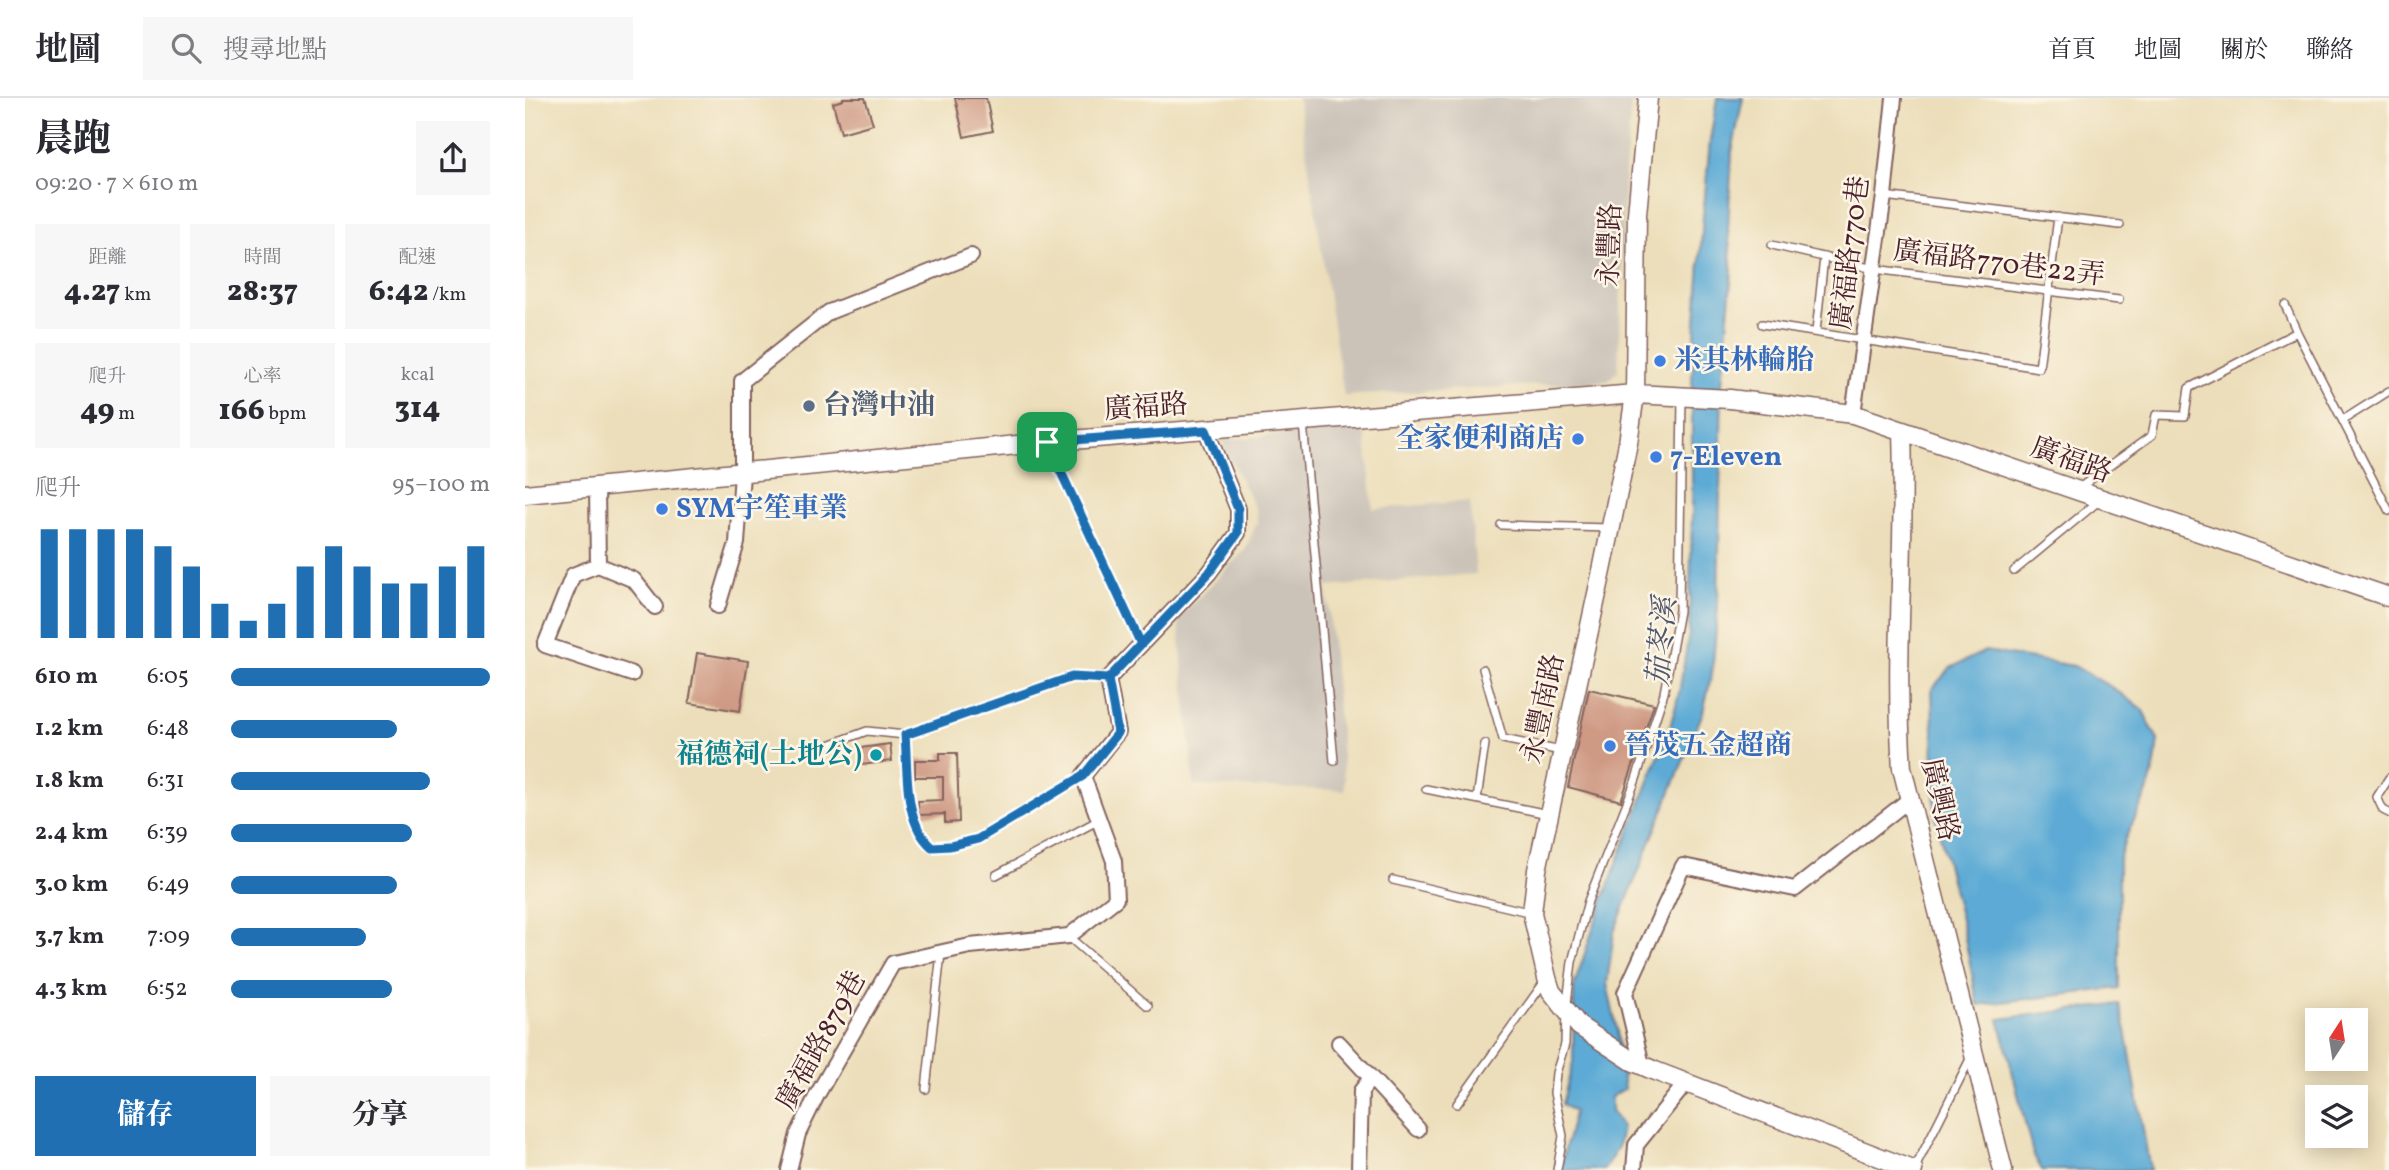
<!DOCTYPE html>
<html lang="zh-TW">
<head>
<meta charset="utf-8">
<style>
	:root { --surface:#fff; --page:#f7f7f7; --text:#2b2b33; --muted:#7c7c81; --line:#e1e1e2; --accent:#1f6fb2 }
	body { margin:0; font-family:Vollkorn,"Noto Serif TC",serif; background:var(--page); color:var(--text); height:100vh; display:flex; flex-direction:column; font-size:26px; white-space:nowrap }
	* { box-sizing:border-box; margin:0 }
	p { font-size:23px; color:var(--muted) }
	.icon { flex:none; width:38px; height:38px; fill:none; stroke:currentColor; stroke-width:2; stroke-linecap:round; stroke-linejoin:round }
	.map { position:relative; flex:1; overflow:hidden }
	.side { display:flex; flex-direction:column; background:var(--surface); width:525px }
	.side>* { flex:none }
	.needle { width:46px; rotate:12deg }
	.tools { position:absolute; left:1780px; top:910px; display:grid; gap:14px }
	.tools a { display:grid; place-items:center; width:63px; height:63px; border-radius:0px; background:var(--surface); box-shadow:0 4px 18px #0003; font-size:35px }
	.pin { position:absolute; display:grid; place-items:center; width:60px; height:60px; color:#fff; margin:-30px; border-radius:14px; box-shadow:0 4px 10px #0006 }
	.round { display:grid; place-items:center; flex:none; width:74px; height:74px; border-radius:0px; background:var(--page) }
	.summary { display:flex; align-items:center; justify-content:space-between; height:119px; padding:0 35px }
	h1 { font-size:38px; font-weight:800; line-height:52px }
	.metrics { display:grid; grid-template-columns:repeat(3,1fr); gap:10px; height:119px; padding:7px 35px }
	.metrics div { display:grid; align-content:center; border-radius:0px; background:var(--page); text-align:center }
	.metrics b { font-size:30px; font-weight:800 }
	.metrics small { font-size:19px; font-weight:400 }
	.metrics p { font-size:19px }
	.chart { height:196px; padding:14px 35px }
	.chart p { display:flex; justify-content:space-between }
	.chart svg { width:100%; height:126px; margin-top:7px; stroke:var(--accent); stroke-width:6 }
	.button { display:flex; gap:14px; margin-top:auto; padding:14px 35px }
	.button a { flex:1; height:80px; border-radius:0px; background:var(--accent); color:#fff; font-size:28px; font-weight:800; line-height:80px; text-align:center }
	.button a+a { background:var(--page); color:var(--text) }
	ul { padding:0 35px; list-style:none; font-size:23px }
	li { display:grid; grid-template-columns:112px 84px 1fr; align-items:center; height:52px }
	li i { height:18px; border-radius:9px; background:var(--accent) }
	header { display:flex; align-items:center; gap:42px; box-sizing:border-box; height:98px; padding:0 35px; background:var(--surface); border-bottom:2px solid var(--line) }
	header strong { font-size:33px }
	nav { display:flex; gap:38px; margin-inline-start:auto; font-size:24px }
	.search { width:490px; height:63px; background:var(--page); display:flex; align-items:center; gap:18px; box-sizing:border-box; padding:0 24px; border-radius:0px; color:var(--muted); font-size:26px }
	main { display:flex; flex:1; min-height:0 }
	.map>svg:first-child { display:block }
	.industrial { fill:#cbc3b8 }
	.water { fill:#5baad5; stroke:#526480; stroke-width:2 }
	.building { fill:#cf9a84 }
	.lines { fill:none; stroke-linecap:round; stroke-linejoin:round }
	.service-casing { stroke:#83625d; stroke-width:10 }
	.minor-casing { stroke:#83625d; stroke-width:18 }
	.tertiary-casing { stroke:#83625d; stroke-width:21 }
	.service { stroke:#fff; stroke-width:7 }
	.minor { stroke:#fff; stroke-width:14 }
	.tertiary { stroke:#fff; stroke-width:18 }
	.route-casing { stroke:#fff; stroke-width:14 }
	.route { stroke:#1f6fb2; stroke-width:9 }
	.shop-dot { fill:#3f7fe0; stroke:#fcf5e5; stroke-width:2.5 }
	.service-dot { fill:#5c6f8a; stroke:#fcf5e5; stroke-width:2.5 }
	.culture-dot { fill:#0f9aa8; stroke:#fcf5e5; stroke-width:2.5 }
	.labels { text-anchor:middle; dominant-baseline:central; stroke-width:5; stroke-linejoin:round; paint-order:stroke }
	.street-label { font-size:28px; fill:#4a1f2b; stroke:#fcf5e5 }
	.shop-label { font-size:28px; font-weight:bold; fill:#366cbe; stroke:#fcf5e5; text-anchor:start }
	.service-label { font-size:28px; font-weight:bold; fill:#4e5e75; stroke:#fcf5e5; text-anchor:start }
	.culture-label { font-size:28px; font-weight:bold; fill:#0d838f; stroke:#fcf5e5; text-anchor:end }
	.water-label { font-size:30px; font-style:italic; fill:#51576f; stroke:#fcf5e5 }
</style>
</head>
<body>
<header>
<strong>地圖</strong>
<div class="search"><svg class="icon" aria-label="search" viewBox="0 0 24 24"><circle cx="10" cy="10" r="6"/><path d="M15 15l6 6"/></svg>搜尋地點</div>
<nav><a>首頁</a><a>地圖</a><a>關於</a><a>聯絡</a></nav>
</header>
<main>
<section class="side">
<div class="summary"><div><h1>晨跑</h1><p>09:20 · 7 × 610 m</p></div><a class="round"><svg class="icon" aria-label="share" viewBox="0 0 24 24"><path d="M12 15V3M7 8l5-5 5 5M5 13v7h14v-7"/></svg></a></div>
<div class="metrics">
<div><p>距離</p><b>4.27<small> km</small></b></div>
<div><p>時間</p><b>28:37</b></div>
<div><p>配速</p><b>6:42<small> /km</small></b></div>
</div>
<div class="metrics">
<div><p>爬升</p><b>49<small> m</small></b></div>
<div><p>心率</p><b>166<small> bpm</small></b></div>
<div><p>kcal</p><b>314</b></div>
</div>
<div class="chart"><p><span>爬升</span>95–100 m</p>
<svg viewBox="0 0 160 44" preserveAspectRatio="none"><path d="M5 44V6M15 44V6M25 44V6M35 44V6M45 44V12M55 44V19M65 44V32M75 44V38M85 44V32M95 44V19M105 44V12M115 44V19M125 44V25M135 44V25M145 44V19M155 44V12"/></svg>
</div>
<ul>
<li><b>610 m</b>6:05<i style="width:100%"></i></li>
<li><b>1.2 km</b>6:48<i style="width:64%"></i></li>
<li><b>1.8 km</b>6:31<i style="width:77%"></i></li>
<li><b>2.4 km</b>6:39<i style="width:70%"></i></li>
<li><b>3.0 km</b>6:49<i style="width:64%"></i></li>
<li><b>3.7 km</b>7:09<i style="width:52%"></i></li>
<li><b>4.3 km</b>6:52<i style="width:62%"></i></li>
</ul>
<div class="button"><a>儲存</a><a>分享</a></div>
</section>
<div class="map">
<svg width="1864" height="1072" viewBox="0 0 1864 1072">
	<rect width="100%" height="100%" fill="#fcf5e5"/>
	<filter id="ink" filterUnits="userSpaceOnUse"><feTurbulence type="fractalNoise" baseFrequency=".0143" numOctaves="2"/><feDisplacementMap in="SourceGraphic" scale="14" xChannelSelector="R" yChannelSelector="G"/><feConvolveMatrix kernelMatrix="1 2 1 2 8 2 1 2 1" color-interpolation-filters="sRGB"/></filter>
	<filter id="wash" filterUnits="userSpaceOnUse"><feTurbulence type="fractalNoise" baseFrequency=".00686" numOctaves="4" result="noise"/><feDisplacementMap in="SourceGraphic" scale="28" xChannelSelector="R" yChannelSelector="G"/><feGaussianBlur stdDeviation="1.57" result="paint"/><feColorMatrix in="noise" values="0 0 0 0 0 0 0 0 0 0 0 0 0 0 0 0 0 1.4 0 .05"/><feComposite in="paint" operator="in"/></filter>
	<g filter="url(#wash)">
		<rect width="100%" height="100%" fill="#ecdeba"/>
		<path class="industrial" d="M773 0H1107L1100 72 1093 273 1083 283 819 298Z
			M840 329 848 411 945 403 951 476 802 489 820 692 669 688 653 521 720 452 732 425V414L696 342Z"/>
		<path class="water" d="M1192 0H1218L1207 54 1203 131 1207 174 1197 286 1193 509 1187 576 1178 614 1089 834 1082 886 1092 932 1099 991 1086 999V1012L1097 1029 1093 1049 1079 1072H1035L1049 1014 1037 1006 1048 964 1049 888 1078 801 1145 629 1154 595 1164 535 1167 419V282L1178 119 1185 43Z
			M1460 553 1549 568 1588 590 1617 611 1633 642 1630 666 1623 692 1600 741 1594 762V890L1453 907 1438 830 1410 717 1407 591 1425 570Z
			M1594 906 1601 932 1625 1072H1517L1508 1056 1474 921Z"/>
		<g id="blocks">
			<path class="building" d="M318 0H340L348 26 316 35 308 5 318 2Z
				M430 0H461L468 33 439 39Z
				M172 555 223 563 215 613 164 605Z
				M1064 591 1129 606 1096 703 1043 689Z
				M365 646 367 663 336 667 335 650Z
				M415 655H432L434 724 420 725V716L395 717 393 713V703L418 702V679H390V662H415Z"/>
		</g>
	</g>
	<g filter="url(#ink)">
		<use href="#blocks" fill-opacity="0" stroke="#83625d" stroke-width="2"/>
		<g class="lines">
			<g class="service-casing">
				<path id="service" d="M1359 98 1595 127
					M1247 147 1349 171 1594 202
					M1760 207 1772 234 1864 413
					M1237 226 1514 270 1533 119
					M1291 234 1299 159
					M1818 322 1864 293
					M778 325 809 663
					M522 345 616 546
					M1554 390 1627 337 1631 317 1660 318 1664 290 1772 234
					M976 427 1085 430
					M1489 473 1575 402
					M958 571 978 641 1036 653
					M380 637C383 672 378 724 407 749L425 748 453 741 558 678
					M290 652 342 633 380 637 547 579 583 581
					M1864 680 1852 699 1858 712 1864 715
					M901 691 1023 716
					M952 701 960 646
					M471 777 574 722
					M868 782 1007 815
					M544 839 623 908
					M401 991 416 855
					M932 1006 1020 883
					M1032 1072 1038 1038 1029 995 1031 975 1040 946 1041 913 1047 864 1063 803 1110 684 1139 595 1154 513 1157 299
					M1389 1072 1446 959"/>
			</g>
			<g class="minor-casing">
				<path id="minor" d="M1328 316 1359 98 1369 0
					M72 390 73 467
					M73 467 48 477 20 547 107 576
					M73 467 109 482 130 509
					M193 508 212 445 217 376V283L304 214 446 158
					M814 945 893 1031
					M1117 967 1100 895 1158 768 1270 791 1385 701
					M264 1072 273 1036 292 997 368 865 445 848 544 838 591 801 589 763 558 678 593 634 583 581 684 475 713 435V411L681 332
					M834 1072 836 993 846 980
					M1109 1072 1111 1047 1161 985"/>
			</g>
			<g class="tertiary-casing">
				<path id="tertiary" d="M1123 0 1112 116 1110 296 1103 345 1078 468 1012 772 1007 815 1022 880 1026 893 1054 928 1107 963 1130 973 1388 1072
					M1377 333C1381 446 1369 558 1377 670L1478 1072
					M0 396 522 344 1110 296 1205 301 1328 316 1864 499"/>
			</g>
			<use href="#service" class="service"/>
			<use href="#minor" class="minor"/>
			<use href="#tertiary" class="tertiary"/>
		</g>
	</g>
	<g class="lines" filter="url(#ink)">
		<g class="route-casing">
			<path id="route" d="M522 344 616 546 583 581 593 635 558 678 453 741 425 748 407 749C378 724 383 672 380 637L547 579 583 581 684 475 713 435V411L681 332 522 344"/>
		</g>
		<use href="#route" class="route"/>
	</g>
	<g class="shop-dot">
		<circle cx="1135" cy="263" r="7"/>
		<circle cx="1053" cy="341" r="7"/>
		<circle cx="1131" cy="359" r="7"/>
		<circle cx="137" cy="411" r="7"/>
		<circle cx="1085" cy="648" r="7"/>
	</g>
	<circle class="service-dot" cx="284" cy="308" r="7"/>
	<circle class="culture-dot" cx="351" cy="657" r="7"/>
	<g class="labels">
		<g class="street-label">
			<text transform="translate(1086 147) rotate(-88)">永豐路</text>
			<text transform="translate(1326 155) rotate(-83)">廣福路770巷</text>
			<text transform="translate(1474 166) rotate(7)">廣福路770巷22弄</text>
			<text transform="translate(621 310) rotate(-4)">廣福路</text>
			<text transform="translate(1546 363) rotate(20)">廣福路</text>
			<text transform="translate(1019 611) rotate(-78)">永豐南路</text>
			<text transform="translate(1414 702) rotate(77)">廣興路</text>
			<text transform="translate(297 943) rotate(-61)">廣福路879巷</text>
		</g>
		<g class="shop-label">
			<text x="1149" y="263">米其林輪胎</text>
			<text x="1039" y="341" text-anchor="end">全家便利商店</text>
			<text x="1145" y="359">7-Eleven</text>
			<text x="151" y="411">SYM宇笙車業</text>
			<text x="1099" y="648">晉茂五金超商</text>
		</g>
		<g class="service-label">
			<text x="298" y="308">台灣中油</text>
		</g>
		<g class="culture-label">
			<text x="337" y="657">福德祠(土地公)</text>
		</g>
		<g class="water-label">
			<text transform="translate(1138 544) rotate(-85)">茄苳溪</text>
		</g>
	</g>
</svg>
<div class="tools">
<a><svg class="needle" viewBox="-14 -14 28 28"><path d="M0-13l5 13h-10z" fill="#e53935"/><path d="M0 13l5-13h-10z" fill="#7c7c81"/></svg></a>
<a><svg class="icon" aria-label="layers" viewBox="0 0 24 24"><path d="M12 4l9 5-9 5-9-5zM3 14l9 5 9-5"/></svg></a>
</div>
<div class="pin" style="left:522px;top:344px;background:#1e9e55"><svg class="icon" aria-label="arrive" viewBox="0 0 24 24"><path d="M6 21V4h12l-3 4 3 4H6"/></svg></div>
</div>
</main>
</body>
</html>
